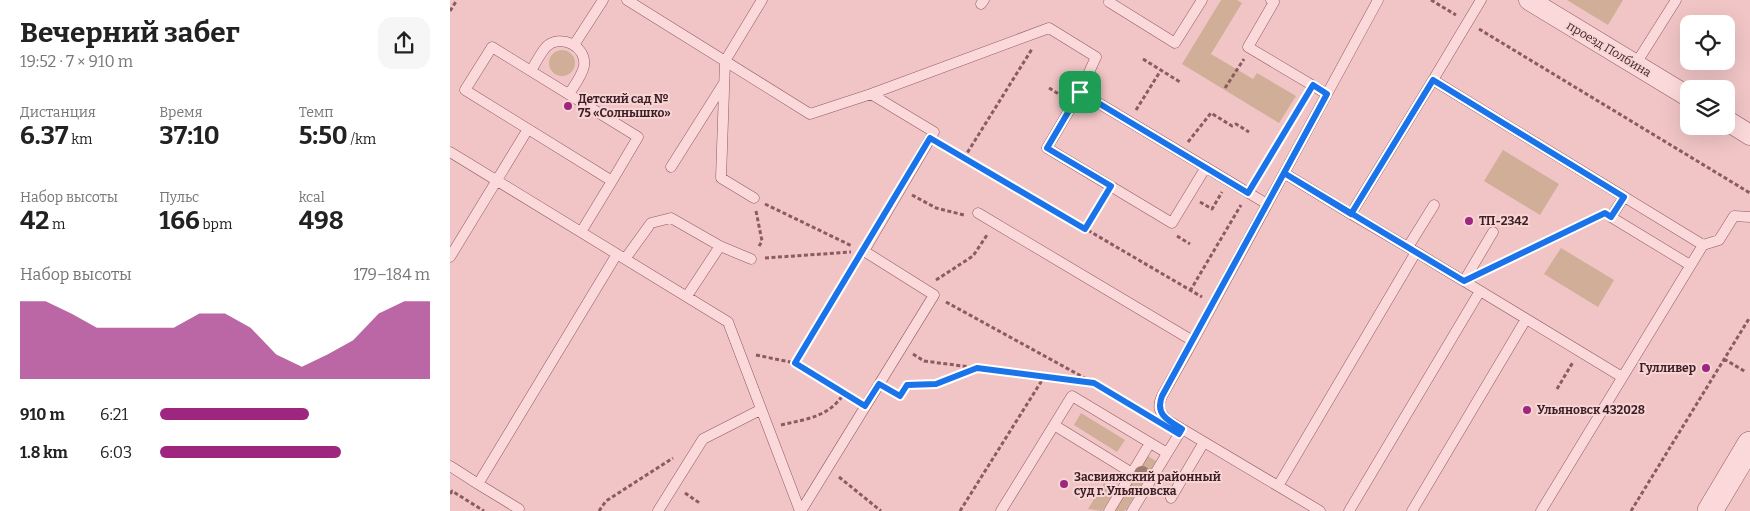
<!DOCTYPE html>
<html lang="ru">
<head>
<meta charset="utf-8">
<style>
	:root { --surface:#fff; --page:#f6f6f6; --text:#222; --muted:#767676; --accent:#9f267f }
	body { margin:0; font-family:Bitter,serif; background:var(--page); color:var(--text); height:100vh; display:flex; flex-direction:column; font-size:19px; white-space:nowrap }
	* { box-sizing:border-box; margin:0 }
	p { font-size:16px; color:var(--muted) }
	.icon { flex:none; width:28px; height:28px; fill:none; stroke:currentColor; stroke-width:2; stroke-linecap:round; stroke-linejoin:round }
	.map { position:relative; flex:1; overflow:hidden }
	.panel { display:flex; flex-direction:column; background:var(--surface); width:450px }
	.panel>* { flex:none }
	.tools { position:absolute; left:1230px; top:15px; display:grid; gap:10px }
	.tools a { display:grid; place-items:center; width:55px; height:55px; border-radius:10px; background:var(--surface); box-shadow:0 5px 20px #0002; font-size:25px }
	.pin { position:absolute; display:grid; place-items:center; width:42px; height:42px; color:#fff; margin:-21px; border-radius:10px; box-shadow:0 2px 8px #0006 }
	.round { display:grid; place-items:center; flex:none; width:52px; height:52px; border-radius:15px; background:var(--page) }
	.head { display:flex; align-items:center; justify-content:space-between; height:85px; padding:0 20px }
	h1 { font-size:28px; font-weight:700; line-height:38px }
	.stats { display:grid; grid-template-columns:repeat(3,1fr); gap:8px; height:85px; padding:5px 20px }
	.stats div { display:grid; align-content:center }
	.stats b { font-size:25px; font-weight:700 }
	.stats small { font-size:14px; font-weight:400 }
	.stats p { font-size:14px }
	.chart { height:140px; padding:10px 20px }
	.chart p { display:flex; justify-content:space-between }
	.chart svg { width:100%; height:90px; margin-top:5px; fill:var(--accent); opacity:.7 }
	ul { padding:0 20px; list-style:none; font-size:16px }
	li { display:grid; grid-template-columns:80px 60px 1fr; align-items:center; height:38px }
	li i { height:12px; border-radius:6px; background:var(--accent) }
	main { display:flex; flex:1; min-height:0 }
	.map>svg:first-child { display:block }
	.green { fill:#d0ae98 }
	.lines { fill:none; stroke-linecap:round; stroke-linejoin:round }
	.service-casing { stroke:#8d5a63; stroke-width:11 }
	.minor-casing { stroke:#8d5a63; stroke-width:21 }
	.tertiary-casing { stroke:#8d5a63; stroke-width:26 }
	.path { stroke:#8d5a63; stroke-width:3; stroke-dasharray:4 2.5; stroke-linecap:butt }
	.service { stroke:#fbd9da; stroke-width:10 }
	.minor { stroke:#fbd9da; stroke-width:20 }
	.tertiary { stroke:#fbd9da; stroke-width:25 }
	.tree { fill:#9e7c6d }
	.route-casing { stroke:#fff; stroke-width:10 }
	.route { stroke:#1a73e8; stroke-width:6 }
	.poi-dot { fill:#9f267f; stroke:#f8d5d5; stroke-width:2 }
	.labels { text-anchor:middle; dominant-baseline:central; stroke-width:4; stroke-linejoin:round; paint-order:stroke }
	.street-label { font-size:12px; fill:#3c1e25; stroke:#f8d5d5 }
	.poi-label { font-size:12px; font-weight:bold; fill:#3c1e25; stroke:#f8d5d5; text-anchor:start }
</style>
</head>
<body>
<main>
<section class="panel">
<div class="head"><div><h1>Вечерний забег</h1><p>19:52 · 7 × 910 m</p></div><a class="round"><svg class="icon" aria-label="share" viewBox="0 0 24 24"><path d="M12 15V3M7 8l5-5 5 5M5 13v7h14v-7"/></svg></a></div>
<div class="stats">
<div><p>Дистанция</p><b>6.37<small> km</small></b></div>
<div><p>Время</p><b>37:10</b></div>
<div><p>Темп</p><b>5:50<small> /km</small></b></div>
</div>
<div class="stats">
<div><p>Набор высоты</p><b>42<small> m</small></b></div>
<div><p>Пульс</p><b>166<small> bpm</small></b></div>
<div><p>kcal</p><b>498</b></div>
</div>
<div class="chart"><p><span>Набор высоты</span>179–184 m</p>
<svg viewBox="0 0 160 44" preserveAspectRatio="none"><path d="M0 44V6L10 6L20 12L30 19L40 19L50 19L60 19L70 12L80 12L90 19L100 32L110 38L120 32L130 25L140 12L150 6L160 6V44z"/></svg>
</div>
<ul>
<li><b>910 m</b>6:21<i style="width:55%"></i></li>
<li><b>1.8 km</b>6:03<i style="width:67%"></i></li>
</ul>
</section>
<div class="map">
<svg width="1300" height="511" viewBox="0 0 1300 511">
	<rect width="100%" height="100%" fill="#f1c5c6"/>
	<path class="green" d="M771 0H787L792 3 761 54 803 79 807 73 846 96 829 123 732 64Z
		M1117 0H1173L1158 25Z
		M99 63a13 13 0 1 1 26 0a13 13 0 1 1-26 0Z
		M1053 150 1109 184 1090 215 1034 181Z
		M1111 248 1164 280 1148 307 1094 274Z
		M631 413 675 440 667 452 624 425Z
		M698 456 706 461 675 511H664Z
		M654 483 663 488 664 492 652 511 638 509Z"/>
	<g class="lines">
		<g class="service-casing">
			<path id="service" d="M177 0 360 114 421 94 484 132 414 251 484 295 351 511
				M660 0 659 2 725 43 752 0
				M821 0 824 2 798 47 877 94
				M1031 0 983 80 1253 245
				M531 4 534 0
				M124 45 153 0
				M42 47 188 137 162 181 15 90Z
				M1185 65 1226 0
				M81 71C85 64 90 54 96 47 110 33 137 46 134 66 132 76 124 86 119 94
				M630 92 597 148 722 223 756 167
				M421 94 599 28 646 57 630 92 817 204
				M0 152 278 322 350 511
				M221 167 274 83
				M834 173 901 214
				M1174 197 1161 217 1240 265
				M304 198 271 178 275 61 312 0
				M528 213 743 341 712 396C707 407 709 411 717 420L870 511
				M131 232 162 181
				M958 247 984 205
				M966 252 901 214 983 80
				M0 257 78 129
				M175 259 201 223 221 218 270 246 301 259
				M1014 281 1043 232
				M237 296 270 246
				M743 341 928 0
				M604 425 682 473
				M0 466 28 484 167 254
				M28 484 69 509
				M828 486 966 252 1172 377
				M721 498 754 442
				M208 511 253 439 310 410
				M551 511 622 396 717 453
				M659 511 700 443
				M682 511 732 429
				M899 511 1030 291
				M962 511 1076 319
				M1091 511 1253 245 1269 240 1284 216 1300 217"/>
		</g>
		<g class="minor-casing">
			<path id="minor" d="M1079 0 1239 97
				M1276 120 1300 135"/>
		</g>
		<g class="tertiary-casing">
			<path id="tertiary" d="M1260 511 1300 444"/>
		</g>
		<path class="path" d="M981 0 1006 15
			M0 11 7 0
			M1029 29 1300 193
			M693 59 730 82
			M599 88 612 96
			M775 88 794 59
			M686 110 711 70
			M738 142 761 113 782 126 786 124 799 132
			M492 145 752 297
			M514 158 582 49
			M806 181 855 98
			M462 195 486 208 514 215
			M750 202 762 209 772 192
			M315 204 402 246
			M306 211 312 241 308 248
			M635 229 654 197
			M727 236 740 244
			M315 258 401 252
			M1038 269 1147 216
			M486 280 523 256 537 235
			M740 291 791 205
			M496 302 642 382
			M463 354 474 361 621 380
			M306 355 345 363 404 399
			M1274 359 1296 372
			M345 363 407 262
			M627 381 644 383 697 414
			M1107 389 1123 362
			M440 391 450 396 457 385 486 384 526 368
			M331 425C356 419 380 417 394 393
			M389 477 431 511
			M235 493 251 504
			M0 494 2 491 34 511
			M149 511 156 501 223 458
			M510 511 594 377
			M1181 511 1300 317"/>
		<use href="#service" class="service"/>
		<use href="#minor" class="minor"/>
		<use href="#tertiary" class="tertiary"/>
	</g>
	<circle class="tree" cx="692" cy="474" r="8"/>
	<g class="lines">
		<g class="route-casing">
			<path id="route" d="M630 92 597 148 661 186 635 229 480 138 345 363 415 406 429 384 450 396 457 385 486 384 527 368 644 383 729 434 732 429C717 420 705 414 712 396L834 173 901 214 983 80 1174 197 1161 217 1155 213 1014 281C954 245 894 209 834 173L877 94 863 85 798 193 630 92"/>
		</g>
		<use href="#route" class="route"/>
	</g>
	<g class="poi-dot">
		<circle cx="118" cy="106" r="5"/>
		<circle cx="1019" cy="221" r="5"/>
		<circle cx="1256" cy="368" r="5"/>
		<circle cx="1077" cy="410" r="5"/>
		<circle cx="614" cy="484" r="5"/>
	</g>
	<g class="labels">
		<g class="street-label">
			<text transform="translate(1159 49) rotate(31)">проезд Полбина</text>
		</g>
		<g class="poi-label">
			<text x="128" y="99">Детский сад №<tspan x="128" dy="14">75 «Солнышко»</tspan></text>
			<text x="1029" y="221">ТП-2342</text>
			<text x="1246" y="368" text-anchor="end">Гулливер</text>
			<text x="1087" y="410">Ульяновск 432028</text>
			<text x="624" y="477">Засвияжский районный<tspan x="624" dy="14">суд г. Ульяновска</tspan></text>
		</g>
	</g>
</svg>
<div class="tools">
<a><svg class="icon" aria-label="locate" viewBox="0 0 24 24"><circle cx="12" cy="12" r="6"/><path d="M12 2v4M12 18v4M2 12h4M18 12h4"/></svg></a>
<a><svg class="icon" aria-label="layers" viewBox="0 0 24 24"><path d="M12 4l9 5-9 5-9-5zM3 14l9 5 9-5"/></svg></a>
</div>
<div class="pin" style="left:630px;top:92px;background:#1e9e55"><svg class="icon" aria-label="arrive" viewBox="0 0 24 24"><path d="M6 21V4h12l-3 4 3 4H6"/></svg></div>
</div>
</main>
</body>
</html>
